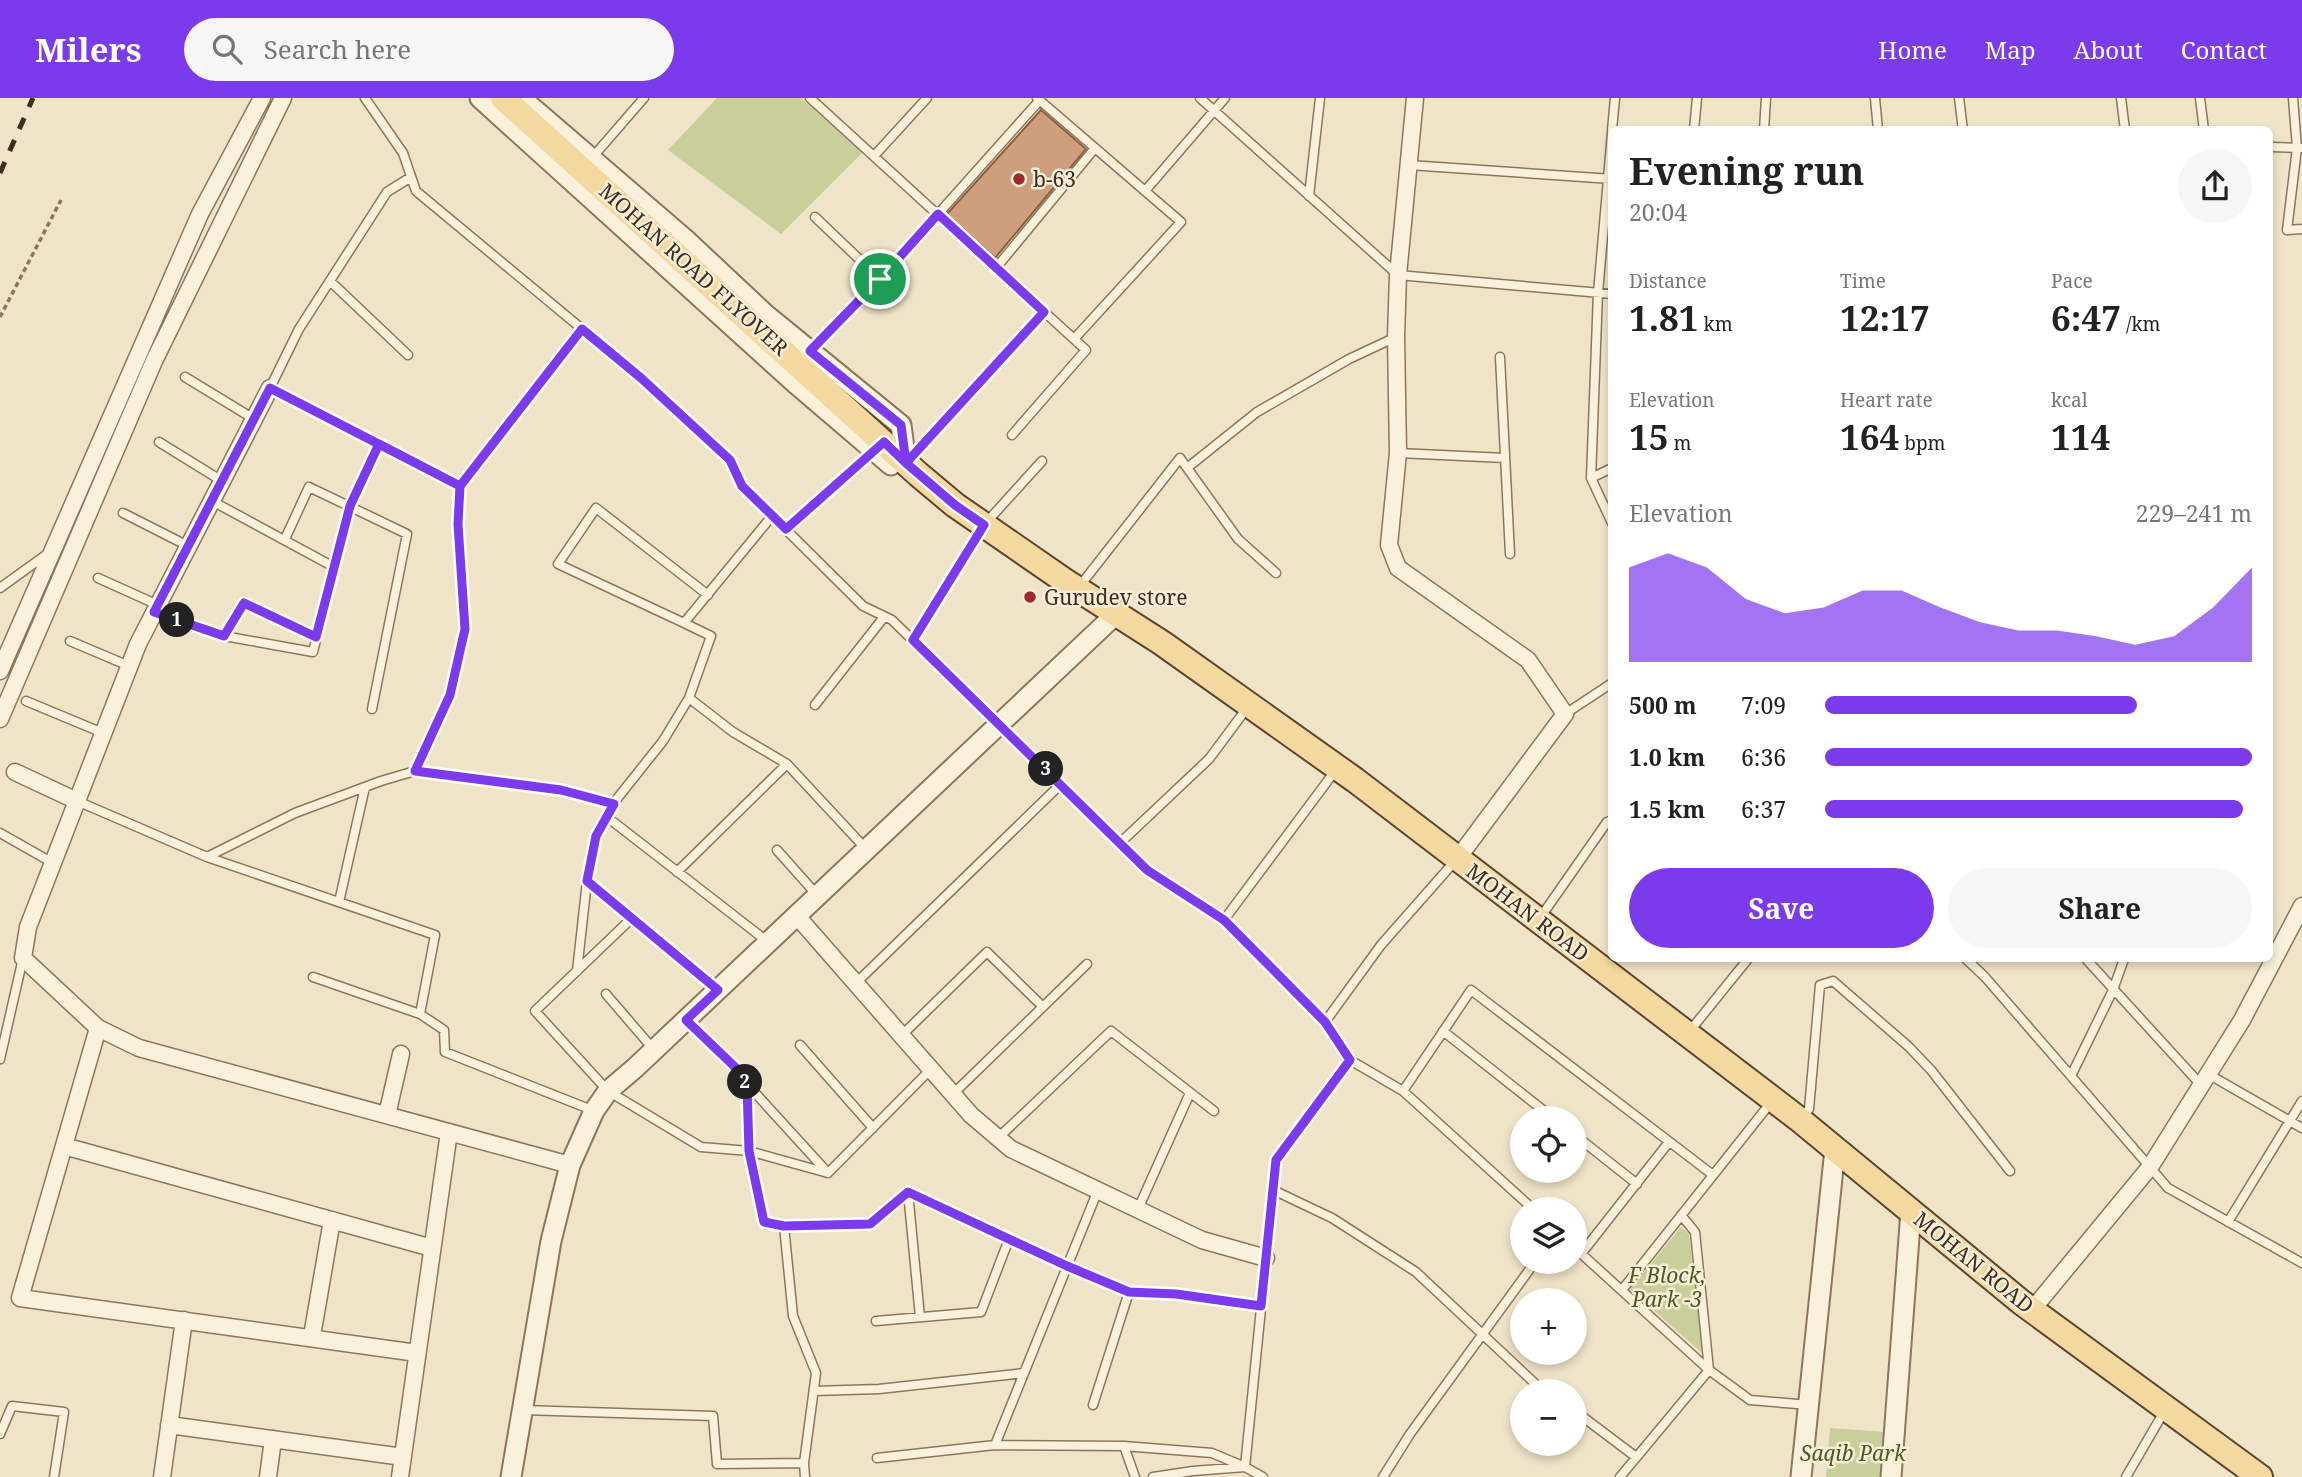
<!DOCTYPE html>
<html lang="en">
<head>
<meta charset="utf-8">
<style>
	:root { --surface:#fff; --page:#f6f6f6; --text:#222; --muted:#767676; --accent:#7c3aed }
	body { margin:0; font-family:"Noto Serif",serif; background:var(--page); color:var(--text); height:100vh; display:flex; flex-direction:column; font-size:26px; white-space:nowrap }
	* { box-sizing:border-box; margin:0 }
	p { font-size:23px; color:var(--muted) }
	.icon { flex:none; width:38px; height:38px; fill:none; stroke:currentColor; stroke-width:2; stroke-linecap:round; stroke-linejoin:round }
	.map { position:relative; flex:1; overflow:hidden }
	.sheet { position:absolute; left:1608px; top:28px; width:665px; height:836px; display:flex; flex-direction:column; background:var(--surface); border-radius:10px; box-shadow:0 4px 10px #0003 }
	.sheet>* { flex:none }
	.tools { position:absolute; left:1510px; top:1008px; display:grid; gap:14px }
	.tools a { display:grid; place-items:center; width:77px; height:77px; border-radius:50%; background:var(--surface); box-shadow:0 4px 10px #0003; font-size:35px }
	.pin { position:absolute; display:grid; place-items:center; width:60px; height:60px; color:#fff; margin:-30px; border:4px solid #fff; border-radius:50%; box-shadow:0 2px 7px #0007 }
	.km { position:absolute; width:35px; height:35px; margin:-18px; border-radius:50%; background:#222; color:#fff; font-size:19px; line-height:35px; text-align:center }
	.round { display:grid; place-items:center; flex:none; width:74px; height:74px; border-radius:37px; background:var(--page) }
	.head { display:flex; align-items:center; justify-content:space-between; height:119px; padding:0 21px }
	h1 { font-size:38px; font-weight:700; line-height:52px }
	.figures { display:grid; grid-template-columns:repeat(3,1fr); gap:10px; height:119px; padding:7px 21px }
	.figures div { display:grid; align-content:center }
	.figures b { font-size:35px; font-weight:700 }
	.figures small { font-size:19px; font-weight:400 }
	.figures p { font-size:19px }
	.chart { height:196px; padding:14px 21px }
	.chart p { display:flex; justify-content:space-between }
	.chart svg { width:100%; height:126px; margin-top:7px; fill:var(--accent); opacity:.7 }
	.cta { display:flex; gap:14px; margin-top:auto; padding:14px 21px }
	.cta a { flex:1; height:80px; border-radius:42px; background:var(--accent); color:#fff; font-size:28px; font-weight:700; line-height:80px; text-align:center }
	.cta a+a { background:var(--page); color:var(--text) }
	ul { padding:0 21px; list-style:none; font-size:23px }
	li { display:grid; grid-template-columns:112px 84px 1fr; align-items:center; height:52px }
	li i { height:18px; border-radius:9px; background:var(--accent) }
	header { display:flex; align-items:center; gap:42px; box-sizing:border-box; height:98px; padding:0 35px; background:var(--accent); color:#fff }
	header strong { font-size:33px }
	nav { display:flex; gap:38px; margin-inline-start:auto; font-size:24px }
	.search { width:490px; height:63px; background:var(--page); display:flex; align-items:center; gap:18px; box-sizing:border-box; padding:0 24px; border-radius:38px; color:var(--muted); font-size:26px }
	.map>svg:first-child { display:block }
	.green { fill:#c9cf9b }
	.building { fill:#cf9f7d; stroke:#8d5f41; stroke-width:2 }
	.lines { fill:none; stroke-linecap:round; stroke-linejoin:round }
	.service-casing { stroke:#8d765c; stroke-width:11 }
	.minor-casing { stroke:#8d765c; stroke-width:19 }
	.tertiary-casing { stroke:#8d765c; stroke-width:23 }
	.primary-casing { stroke:#5b4430; stroke-width:28 }
	.path { stroke:#8d765c; stroke-width:3.5; stroke-dasharray:5 3.5; stroke-linecap:butt }
	.service { stroke:#faf1dc; stroke-width:8 }
	.minor { stroke:#faf1dc; stroke-width:16 }
	.tertiary { stroke:#faf1dc; stroke-width:19 }
	.primary { stroke:#f3d9a0; stroke-width:24 }
	.rail { stroke:#3d2e20; stroke-width:5; stroke-dasharray:12 12; stroke-linecap:butt }
	.route-casing { stroke:#fff; stroke-width:14 }
	.route { stroke:#7c3aed; stroke-width:9 }
	.poi-dot { fill:#9e2a2b; stroke:#f7eed8; stroke-width:2.5 }
	.labels { text-anchor:middle; dominant-baseline:central; stroke-width:5; stroke-linejoin:round; paint-order:stroke }
	.poi-label { font-size:21px; fill:#3d2e20; stroke:#f7eed8; text-anchor:start }
	.street-label { font-size:21px; fill:#3d2e20; stroke:#f7eed8 }
	.park-label { font-size:21px; font-style:italic; fill:#4d5a26; stroke:#f7eed8 }
</style>
</head>
<body>
<header>
<strong>Milers</strong>
<div class="search"><svg class="icon" aria-label="search" viewBox="0 0 24 24"><circle cx="10" cy="10" r="6"/><path d="M15 15l6 6"/></svg>Search here</div>
<nav><a>Home</a><a>Map</a><a>About</a><a>Contact</a></nav>
</header>
<div class="map">
<svg width="2302" height="1379" viewBox="0 0 2302 1379">
	<rect width="100%" height="100%" fill="#f0e4c8"/>
	<path class="green" d="M717 0H800L866 51 781 136 668 52Z
		M1681 1129 1689 1136 1702 1255 1630 1191Z
		M1830 1330 1885 1334 1883 1379H1826Z"/>
	<path class="building" d="M1041 12 1086 51 995 160 947 116Z"/>
	<g class="lines">
		<g class="service-casing">
			<path id="service" d="M365 0 403 55 416 93 641 280 730 362 742 388 863 508 892 522 1147 772 1224 822 1325 924 1350 962 1403 993 1533 1111
				M810 0 1086 252 1012 337
				M1037 0 1181 124 1074 241
				M1200 0 1398 177 1612 196
				M1875 0 1878 32
				M1959 0 1963 32
				M2121 0 2125 32
				M2200 0 2204 32
				M2293 0 2297 50 2287 132 2302 131
				M1612 32 1615 0
				M1694 32 1697 0
				M1764 32 1766 0
				M1612 35 1598 195 1591 380 1612 425
				M2270 49 2302 50
				M874 58 927 0
				M591 61 644 0
				M1409 67 1612 81
				M411 79 387 94 299 231 270 290 460 388
				M1145 93 1225 0
				M1309 98 1320 0
				M815 119 880 181
				M996 170 1095 50
				M330 183 408 257
				M810 253 880 181 1040 2
				M1500 259 1510 456
				M185 279 254 321
				M159 344 222 383
				M1398 355 1505 360
				M908 363 1044 213
				M1187 370 1257 314 1349 261 1396 239
				M1591 380 1612 370
				M212 403 334 469
				M123 415 188 448
				M786 431 876 352
				M285 441 309 389 407 436 372 611
				M98 480 158 507
				M1079 489 1180 360 1238 441 1276 475
				M0 490 50 454
				M154 514 224 538 313 554 350 408 379 346
				M684 525 558 466 596 410 708 497
				M224 538 244 504 316 539
				M913 542 984 427 1042 363
				M70 543 129 568
				M689 600 733 634 787 666 866 751
				M26 603 103 635
				M815 607 884 519
				M1565 616 1612 585
				M415 673 450 597 465 531 458 426 460 388 582 231
				M77 703 207 759 435 837 420 916
				M607 719 768 844
				M0 735 53 765
				M1120 745 1209 661 1247 610
				M777 752 817 797
				M207 759 295 715 381 683 415 673 561 692 614 706
				M677 774 787 666
				M587 783 717 891
				M339 804 365 689
				M632 820 535 913 608 993 701 1049 749 1053 828 1075
				M1540 820 1607 724 1612 722
				M1224 822 1335 673
				M1966 861 1985 879 2168 1090 2302 1165
				M2086 861 2201 987
				M577 873 587 783 596 738 616 702 663 643 689 600 711 538 684 525 772 418
				M313 879 420 916 444 932 445 954 592 1012
				M856 885 1061 686
				M606 896 654 952
				M686 922 736 970 747 986 828 1075
				M1325 924 1381 847 1455 763
				M1443 933 1553 1020
				M1689 934 1748 861
				M902 937 987 854 1043 909
				M800 947 873 1030
				M0 961 23 860
				M2208 976 2302 1030
				M2071 978 2113 892 2124 861
				M747 986 749 1053 764 1124 784 1128
				M1403 993 1471 892 1713 1077
				M953 996 1087 866
				M1802 1020 1809 1011 1820 887 1833 883 1908 948 1931 972 2010 1073
				M1575 1037 1637 1086
				M998 1040 1111 933 1214 1013
				M828 1075 931 971
				M1273 1092 1332 1120 1416 1174 1543 1293
				M908 1094 1067 1168 1129 1194 1093 1307
				M908 1094 920 1219
				M1138 1111 1190 995
				M2228 1124 2302 1003
				M1575 1150 1709 1272 1750 1302 1809 1307
				M1581 1156 1669 1044
				M1622 1192 1772 1003
				M1129 1194 1176 1196 1261 1208
				M876 1223 981 1214 1009 1141
				M814 1293 879 1291 1024 1275
				M523 1312 713 1318 717 1366 804 1365
				M1575 1313 1636 1359
				M0 1336 12 1308 64 1314 54 1379
				M995 1347 1098 1092
				M1124 1348 1135 1379
				M877 1360 995 1347 1124 1348 1212 1355 1245 1369 1263 1379
				M805 1379 804 1365 816 1275 793 1218 784 1128 870 1126 908 1094
				M1153 1379 1193 1373 1245 1369 1276 1062 1350 962
				M1383 1379 1410 1336 1535 1164
				M1620 1379 1709 1272 1695 1134 1681 1117
				M2126 1379 2165 1312"/>
		</g>
		<g class="minor-casing">
			<path id="minor" d="M1415 0 1398 177 1396 239 1398 355 1389 447 1398 470 1528 562 1565 616 1458 760
				M270 290 138 546 28 829 23 860 98 930 139 950 570 1067
				M0 573 200 116 262 0
				M0 621 154 263 283 0
				M15 674 77 703
				M796 817 971 1017 1011 1051 1202 1142 1266 1160
				M98 930 20 1200 417 1255
				M387 1017 401 956
				M64 1048 432 1150
				M2032 1212 2150 1069 2242 922 2302 808
				M312 1238 332 1122
				M169 1327 403 1359
				M162 1379 184 1222
				M268 1379 273 1341
				M400 1379 449 1034"/>
		</g>
		<g class="tertiary-casing">
			<path id="tertiary" d="M480 0 795 285 891 367
				M521 0 686 142 765 216 901 327 906 365
				M511 1379 551 1143 570 1067 594 1013 608 993 635 970 1116 516
				M1801 1379 1835 1051
				M1891 1379 1911 1113"/>
		</g>
		<g class="primary-casing">
			<path id="primary" d="M503 0 918 376 955 407 1065 483 1162 545 1355 682 1800 1022 2021 1204 2260 1379"/>
		</g>
		<path class="path" d="M0 219 61 102"/>
		<use href="#service" class="service"/>
		<use href="#minor" class="minor"/>
		<use href="#tertiary" class="tertiary"/>
		<use href="#primary" class="primary"/>
		<path class="rail" d="M0 75 33 0"/>
	</g>
	<g class="lines">
		<g class="route-casing">
			<path id="route" d="M880 181 810 253 901 327 906 365 884 344 786 431 742 388 730 362 641 280 582 231 460 388 379 346 350 408 316 539 244 505 224 538 154 514 270 290 460 388 458 426 465 531 450 597 415 673 561 692 614 706 596 738 587 783 718 892 686 922 736 970 747 986 749 1053 764 1124 784 1128 870 1126 908 1094 1067 1168 1129 1194 1176 1196 1261 1208 1276 1062 1350 962 1325 924 1224 822 1147 772 913 542 984 427 955 407 906 365 1044 214 938 116 880 181"/>
		</g>
		<use href="#route" class="route"/>
	</g>
	<g class="poi-dot">
		<circle cx="1019" cy="81" r="7"/>
		<circle cx="1030" cy="499" r="7"/>
	</g>
	<g class="labels">
		<g class="poi-label">
			<text x="1033" y="81">b-63</text>
			<text x="1044" y="499">Gurudev store</text>
		</g>
		<g class="street-label">
			<text transform="translate(694 171) rotate(42)">MOHAN ROAD FLYOVER</text>
			<text transform="translate(1528 814) rotate(37)">MOHAN ROAD</text>
			<text transform="translate(1974 1164) rotate(39)">MOHAN ROAD</text>
		</g>
		<g class="park-label">
			<text x="1667" y="1177">F Block,<tspan x="1667" dy="24">Park -3</tspan></text>
			<text x="1853" y="1355">Saqib Park</text>
		</g>
	</g>
</svg>
<div class="tools">
<a><svg class="icon" aria-label="locate" viewBox="0 0 24 24"><circle cx="12" cy="12" r="6"/><path d="M12 2v4M12 18v4M2 12h4M18 12h4"/></svg></a>
<a><svg class="icon" aria-label="layers" viewBox="0 0 24 24"><path d="M12 4l9 5-9 5-9-5zM3 14l9 5 9-5"/></svg></a>
<a>+</a>
<a>−</a>
</div>
<div class="pin" style="left:880px;top:181px;background:#1e9e55"><svg class="icon" aria-label="arrive" viewBox="0 0 24 24"><path d="M6 21V4h12l-3 4 3 4H6"/></svg></div>
<b class="km" style="left:177px;top:522px">1</b>
<b class="km" style="left:745px;top:984px">2</b>
<b class="km" style="left:1046px;top:671px">3</b>
<section class="sheet">
<div class="head"><div><h1>Evening run</h1><p>20:04</p></div><a class="round"><svg class="icon" aria-label="share" viewBox="0 0 24 24"><path d="M12 15V3M7 8l5-5 5 5M5 13v7h14v-7"/></svg></a></div>
<div class="figures">
<div><p>Distance</p><b>1.81<small> km</small></b></div>
<div><p>Time</p><b>12:17</b></div>
<div><p>Pace</p><b>6:47<small> /km</small></b></div>
</div>
<div class="figures">
<div><p>Elevation</p><b>15<small> m</small></b></div>
<div><p>Heart rate</p><b>164<small> bpm</small></b></div>
<div><p>kcal</p><b>114</b></div>
</div>
<div class="chart"><p><span>Elevation</span>229–241 m</p>
<svg viewBox="0 0 160 44" preserveAspectRatio="none"><path d="M0 44V11L10 6L20 11L30 22L40 27L50 25L60 19L70 19L80 25L90 30L100 33L110 33L120 35L130 38L140 35L150 25L160 11V44z"/></svg>
</div>
<ul>
<li><b>500 m</b>7:09<i style="width:73%"></i></li>
<li><b>1.0 km</b>6:36<i style="width:100%"></i></li>
<li><b>1.5 km</b>6:37<i style="width:98%"></i></li>
</ul>
<div class="cta"><a>Save</a><a>Share</a></div>
</section>
</div>
</body>
</html>
